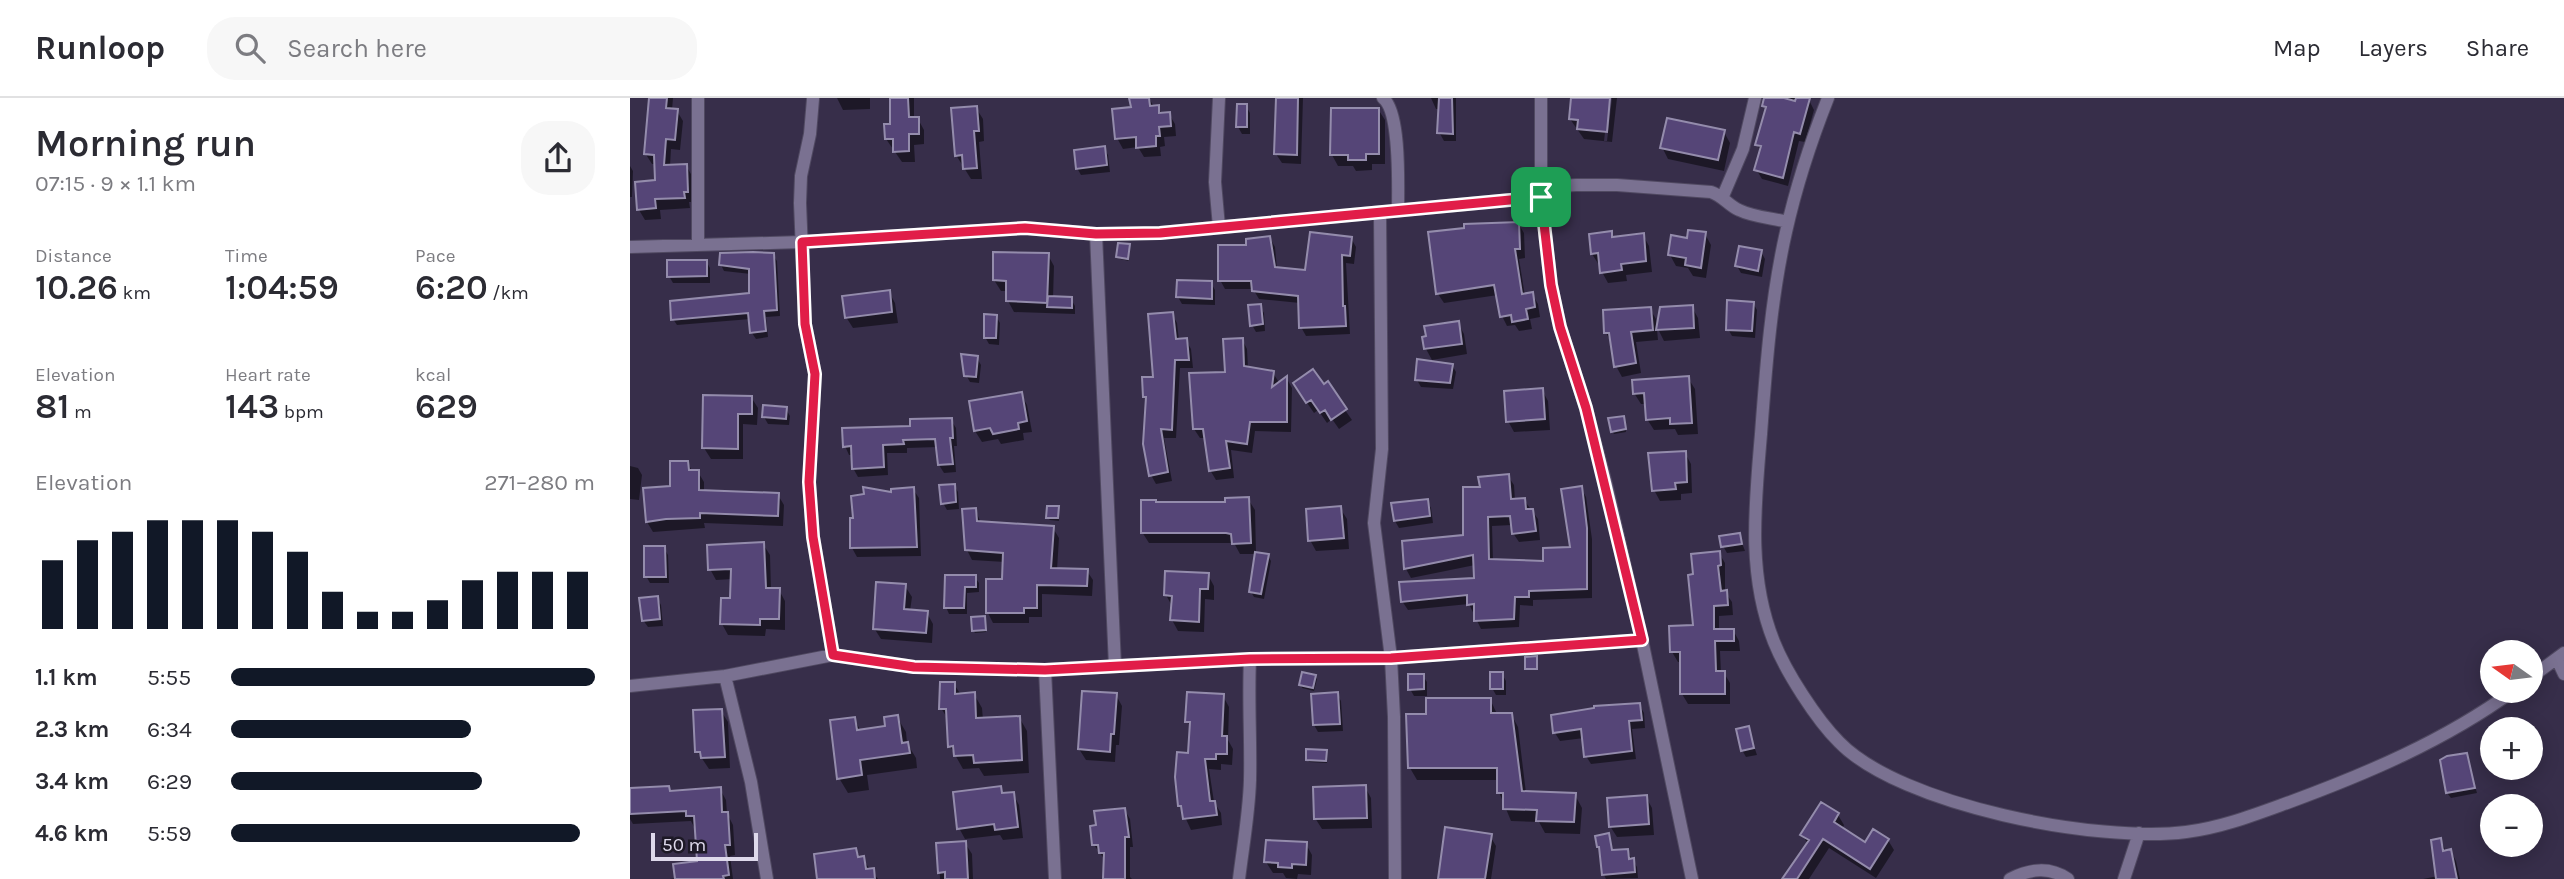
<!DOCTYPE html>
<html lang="en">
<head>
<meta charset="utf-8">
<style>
	:root { --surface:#fff; --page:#f7f7f7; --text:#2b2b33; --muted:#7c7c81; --line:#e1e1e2; --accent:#111827 }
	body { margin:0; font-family:Karla,sans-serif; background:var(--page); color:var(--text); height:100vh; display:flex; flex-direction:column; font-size:26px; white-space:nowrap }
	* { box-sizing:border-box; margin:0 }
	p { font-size:23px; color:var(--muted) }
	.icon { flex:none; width:38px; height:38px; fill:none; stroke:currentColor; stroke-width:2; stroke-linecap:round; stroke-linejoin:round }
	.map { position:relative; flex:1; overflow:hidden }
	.sheet { display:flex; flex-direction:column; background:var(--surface); width:630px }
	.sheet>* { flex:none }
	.needle { width:46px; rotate:284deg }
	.buttons { position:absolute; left:1850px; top:542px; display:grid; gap:14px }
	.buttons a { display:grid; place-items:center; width:63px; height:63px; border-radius:50%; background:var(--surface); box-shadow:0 4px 18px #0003; font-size:35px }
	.scale { position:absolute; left:21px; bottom:18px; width:107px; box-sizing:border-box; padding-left:7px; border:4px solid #ded9eb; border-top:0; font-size:19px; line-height:24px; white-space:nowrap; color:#ded9eb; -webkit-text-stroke:5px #1d1926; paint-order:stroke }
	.pin { position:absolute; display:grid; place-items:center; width:60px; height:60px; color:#fff; margin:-30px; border-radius:14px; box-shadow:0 4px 10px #0006 }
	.round { display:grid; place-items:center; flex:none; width:74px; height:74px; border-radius:28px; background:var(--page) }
	.summary { display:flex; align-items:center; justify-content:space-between; height:119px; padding:0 35px }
	h1 { font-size:38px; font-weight:600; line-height:52px }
	.stats { display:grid; grid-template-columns:repeat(3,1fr); gap:10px; height:119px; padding:7px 35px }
	.stats div { display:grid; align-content:center }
	.stats b { font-size:35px; font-weight:600 }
	.stats small { font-size:19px; font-weight:400 }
	.stats p { font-size:19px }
	.chart { height:196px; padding:14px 35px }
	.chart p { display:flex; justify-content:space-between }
	.chart svg { width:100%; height:126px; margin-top:7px; stroke:var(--accent); stroke-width:6 }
	ul { padding:0 35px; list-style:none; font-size:23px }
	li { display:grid; grid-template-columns:112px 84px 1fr; align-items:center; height:52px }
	li i { height:18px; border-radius:9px; background:var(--accent) }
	header { display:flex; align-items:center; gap:42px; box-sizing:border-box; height:98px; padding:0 35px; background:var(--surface); border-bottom:2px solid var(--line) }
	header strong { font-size:33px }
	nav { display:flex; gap:38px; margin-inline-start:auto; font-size:24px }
	.search { width:490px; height:63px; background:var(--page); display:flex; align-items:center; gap:18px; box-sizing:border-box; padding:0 24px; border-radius:28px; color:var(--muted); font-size:26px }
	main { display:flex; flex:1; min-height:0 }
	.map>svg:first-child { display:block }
	.shadow { fill:#0007 }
	.building { fill:#554577; stroke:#948cac; stroke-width:2 }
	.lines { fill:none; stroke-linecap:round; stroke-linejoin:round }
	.street-casing { stroke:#504961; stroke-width:14 }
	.street { stroke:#7a7191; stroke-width:12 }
	.route-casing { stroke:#fff; stroke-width:14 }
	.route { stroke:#e11d48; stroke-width:9 }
</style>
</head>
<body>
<header>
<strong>Runloop</strong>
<div class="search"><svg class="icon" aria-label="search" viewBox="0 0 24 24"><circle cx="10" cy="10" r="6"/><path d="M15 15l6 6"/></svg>Search here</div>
<nav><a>Map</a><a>Layers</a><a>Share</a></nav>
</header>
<main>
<section class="sheet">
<div class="summary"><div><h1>Morning run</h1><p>07:15 · 9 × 1.1 km</p></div><a class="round"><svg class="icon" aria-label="share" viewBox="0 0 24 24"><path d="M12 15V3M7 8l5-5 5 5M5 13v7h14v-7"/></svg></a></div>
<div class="stats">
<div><p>Distance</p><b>10.26<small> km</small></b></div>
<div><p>Time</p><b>1:04:59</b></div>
<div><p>Pace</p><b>6:20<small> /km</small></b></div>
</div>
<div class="stats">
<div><p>Elevation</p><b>81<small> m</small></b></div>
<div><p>Heart rate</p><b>143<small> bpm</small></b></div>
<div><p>kcal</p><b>629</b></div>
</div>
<div class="chart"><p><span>Elevation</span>271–280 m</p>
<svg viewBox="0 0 160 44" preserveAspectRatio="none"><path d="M5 44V20M15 44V13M25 44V10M35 44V6M45 44V6M55 44V6M65 44V10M75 44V17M85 44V31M95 44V38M105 44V38M115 44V34M125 44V27M135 44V24M145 44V24M155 44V24"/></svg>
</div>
<ul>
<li><b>1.1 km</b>5:55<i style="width:100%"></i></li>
<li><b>2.3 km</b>6:34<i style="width:66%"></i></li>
<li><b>3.4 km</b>6:29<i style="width:69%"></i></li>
<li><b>4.6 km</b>5:59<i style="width:96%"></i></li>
</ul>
</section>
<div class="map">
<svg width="1934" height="781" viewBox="0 0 1934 781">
	<rect width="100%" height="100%" fill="#372e4a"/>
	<path class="shadow" d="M21 0H43L42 12 47 13 53 23 50 52 41 51 40 68 56 67 62 78 63 104H59L60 110 30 112 31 121 15 122 9 112 27 84 26 66H22L15 55Z
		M207 0H240V11L213 12Z
		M261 0H284V21H288L294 32V46L284 47 285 64H272L256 41 262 27Z
		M501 0H519L524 9H528L532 16H539L545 26 546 38 534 39 535 48 530 49 531 58 514 59 508 49 493 51 487 40 503 11Z
		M648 0H673L671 66 652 65 646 56Z
		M801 0H826V43H814L809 34 810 11H806Z
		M943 0H979L974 43H977L982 0H987L982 44 954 41 940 21Z
		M1136 0H1178L1184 12 1175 44 1169 43 1158 88 1132 81 1126 71 1131 54 1127 46 1137 13 1134 8Z
		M616 8 620 15V36H612L608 29Z
		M346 10 353 21 354 43 349 44 352 81H341L326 57Z
		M748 11 755 22V66H742V72L726 73 723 68H708L702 57Z
		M1094 34 1100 45 1094 73 1038 61 1032 49Z
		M474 50 478 57 480 74 451 77 447 70Z
		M0 68 3 73 2 99H0Z
		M888 125 894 135 895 160 889 161 895 198 902 196 908 206 910 219 900 221 902 231 889 233 885 227 877 228 872 218 868 197 814 205 808 196Z
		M981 135 984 140 1013 137 1019 148 1022 174 996 177 997 183 978 185 972 174 971 166 969 167 962 156Z
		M1075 136 1081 147 1076 180 1063 178 1058 170 1046 168 1040 157 1059 142Z
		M640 140 645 149 647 171 677 174 721 140 726 149 724 166 716 165 720 236 676 238 671 229 670 205 629 201 623 191H595L590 182 618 148Z
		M499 148V163L490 161 488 158Z
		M1131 154 1135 161 1132 179 1111 175 1107 168Z
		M143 157 147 163 150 218 136 219 138 239 126 241 122 235 121 221 47 227 43 221 121 197V176L94 173 91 167Z
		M418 157 424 168 423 200 441 201 445 208V216L384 214 378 203V193H371L364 182Z
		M76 163 80 170V185H43L39 178Z
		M581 185 585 192V207L552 206 548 199Z
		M259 194 265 205 268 225 223 230 216 219Z
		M1123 205 1127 212 1125 240 1102 238 1098 231Z
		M630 208 634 215 635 233 626 234 622 227Z
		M1062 209 1068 220 1070 240 1034 243 1028 231Z
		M1020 211 1026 221 1028 242 1006 244 1011 275 992 279 986 268 982 245 976 235Z
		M542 216 547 225 549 243 556 242 561 251 563 270H550L546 340H534L542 383 526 386 521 377 517 303 515 299 525 280Z
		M366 218 370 225 369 247 359 246 355 239Z
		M828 225 834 236 837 256 802 262 796 251 794 240Z
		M612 241 617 251 618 270 643 275 650 286 657 281 662 290 661 334 625 333 622 355 601 352 604 380 586 382 580 372 576 340H570L564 331 597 276Z
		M347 260 351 267 349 285 340 284 336 277Z
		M822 267 826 274 823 291 791 289 787 282Z
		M1058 280 1065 291 1068 336 1048 337 1045 331 1024 332 1017 321 1016 306H1011L1004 295Z
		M912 292 918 303 920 332 884 334 878 323Z
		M391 296 397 307 402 334 393 335 394 342 371 346 368 341 352 344 345 333Z
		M671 296 715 312 722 322 709 331 702 321 697 325 688 312 684 315Z
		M121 299 128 310 127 327 113 326V361H81L74 350Z
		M156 311 160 318 159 327 138 326 134 319Z
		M321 322 326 330 327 348H324L326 374 314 375 309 367 308 349 277 350V355H257L258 377 228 379 223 370V357H219L215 348 282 329Z
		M994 323 996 334 984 336 982 333Z
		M1055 355 1061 366 1062 395 1051 396V402L1030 403 1024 392Z
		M57 364 63 374H68L74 384V394L148 397 154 407 153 428 74 425 75 430 23 434 17 424Z
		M0 368 8 370 12 377 9 402 0 401Z
		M878 378 884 387 885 403 894 402 908 421 910 442 889 444 883 435 882 427 862 428 863 463 915 465 942 451 951 390 956 399 962 441V500L903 502V508L890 507 889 529 851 531 839 506 778 512 772 503 846 482 845 467 781 480 776 471 773 444 835 438 852 391Z
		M324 387 328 394 329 411 317 412 313 405Z
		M283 391 289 400 291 458 227 459 222 450 263 396Z
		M618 401 625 412 626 456H610L604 445H519L512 434 527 406H597Z
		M797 403 801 410 803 425 769 430 765 423Z
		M428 410 429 423 420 422 418 420Z
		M710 410 717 421 719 451 686 453 680 442Z
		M345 411 351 425 423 430 429 440 427 472 457 473 463 482 462 498 412 496V519H399V525H363L358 515 374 483 375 464 342 462 337 452Z
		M1109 437 1115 453 1097 455 1093 448Z
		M133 446 140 457 141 492H149L155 503V532L136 531 135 538 98 537 92 526 102 502 103 481 86 482 80 471Z
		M34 450 38 457 39 485H20L16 478Z
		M1089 455 1095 465V494L1102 504 1103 517 1089 518V533L1103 532 1109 543 1110 553H1090L1091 575H1094L1100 585V606H1058L1052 596V564H1048L1042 554 1064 529 1065 478Z
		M638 458 641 463 634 501 624 499 621 494Z
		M578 477 584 488V502L575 501 574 534 548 533 542 522V508L536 497Z
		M316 478 345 479 349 485V494L337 495V516H319L316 509Z
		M275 488 282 499 280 513 297 515 303 526 302 545 251 541 244 530Z
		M27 500 31 507 33 528 18 529 13 522Z
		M355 523 356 534 345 535 343 532Z
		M872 576 876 583V597H866L862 590Z
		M685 578 687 581 684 593 672 590 671 587Z
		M793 578 797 584V598H784L780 591Z
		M324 586 331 597 344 596 352 610 353 622 389 619 397 633 399 675 354 678 349 670 333 671 320 648 319 623 311 610Z
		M707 596 711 603 713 633 688 634 684 627 683 597Z
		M486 597 492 608 489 647H486L485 664 456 662 449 651Z
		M593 598 599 609 598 642 603 651 602 667 591 666V672L579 671 584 704 591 715 592 727 561 732 550 708 560 657 561 630 557 623Z
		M860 601 867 616H881L888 629 896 695 945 697 952 710 950 736 915 735 909 724 881 723 869 694V682H787L780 670 798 618Z
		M1009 606 1014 615 1015 630 1002 631 1006 661 961 666 956 658 954 640 930 643 925 635 922 619Z
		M91 613 98 624 100 670 79 671 67 653Z
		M267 619 276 634 277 645 286 660 287 670 237 677 239 692 218 695 209 680 224 621 231 633 257 629Z
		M1118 630 1127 657 1116 659 1112 652Z
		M696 653 697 665 679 664 677 661Z
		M1836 657 1847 695 1821 700 1817 695 1812 663Z
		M38 689 41 694 90 691 96 702 97 715 103 727 105 757 100 758 103 781H40L47 780 69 764 67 729H64L61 723 3 726 0 721V692Z
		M735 689 741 700 742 730 692 731 685 720Z
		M370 690 374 697 383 696 389 707 393 740 373 742 370 737 335 741 329 730Z
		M1016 699 1022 710 1024 737 987 739 980 728Z
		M494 711 500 721 503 749H500V779L502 781H475V762L464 747 468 728Z
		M1208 717 1214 727 1212 731 1236 746 1258 742 1264 752 1246 780 1199 750 1179 781H1159L1178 747 1173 737Z
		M978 737 984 754 997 753 1007 769 1008 780 976 781 974 777Z
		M860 738 866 748 861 781H809Z
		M1811 742 1816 754 1821 753 1826 763 1830 781H1793L1808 778Z
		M335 745 342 756 343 781H310L308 746Z
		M676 746 682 757 681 777 668 776 667 781 656 780 653 775H643L636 764Z
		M225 752 248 781H189Z"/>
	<path class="building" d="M19 0H37L36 10 48 11 45 42 36 41 34 67 57 66 58 94H54L55 100 25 101 26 110 7 112 5 84 25 82 24 57 14 56Z
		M260 0H278L279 19H289V36H279V53L263 54V41H255L254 26H260Z
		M499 0H519L520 8 529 7V15L540 14 541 28 529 29 530 38H526V48L506 50V39L485 41 482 11 501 9Z
		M646 0H668L667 57 644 56Z
		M809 0H822L823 36 807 35Z
		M941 0H980L977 34 947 31 948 22 939 21Z
		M1134 0H1154L1165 3 1166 0H1180L1170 36 1164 34 1153 80 1124 72 1131 48 1125 47 1136 9 1132 8Z
		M607 6H617V29H606Z
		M347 8 349 33H344L347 70 333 71 332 57 325 58 321 10Z
		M701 10H749V56H736V62H718V57H700Z
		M1037 20 1095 32 1088 62 1030 50Z
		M475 48 477 67 446 71 444 52Z
		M889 124 890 151H885L892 196 903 194 905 209 896 211 898 221 882 224 881 217 870 219 864 187 806 196 798 134 834 130V126Z
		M1058 132 1076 134 1071 170 1055 167 1056 160 1038 157 1041 137 1057 140Z
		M982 133V139L1014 135 1016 163 991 166 992 172 970 175 968 155 961 156 959 136Z
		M680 134 722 139 720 158 712 157 713 208H715L716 228 669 230 668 198 622 193 621 183H588V147H616V141L640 138 645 169 675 172Z
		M488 145 500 146 498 161 486 159Z
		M1109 148 1132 152 1128 173 1105 168Z
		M123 154 144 155 147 212 134 213 136 233 120 235 118 215 41 222 40 203 119 195V171L89 167 90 155Z
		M363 154 419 155 417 205 376 203V183L363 182Z
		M37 162H77V178L37 179Z
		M547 182 582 183V201L546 199Z
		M260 192 262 214 215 220 212 198Z
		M418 198 442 199V210L417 209Z
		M1097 202 1124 204 1122 233 1096 232Z
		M631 206 633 226 620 228 618 207Z
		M1063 207 1064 230 1026 232 1030 209Z
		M1021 209 1023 232 1001 234 1006 265 984 269 979 235H974L973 212Z
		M543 214 546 241 557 240 559 262H545L542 332 531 331 538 374 519 378 513 346 516 299H513L512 279H523L518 216Z
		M354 216 367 217 366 240H354Z
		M829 223 832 246 794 251 792 239 796 238 794 228Z
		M613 240 614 268 644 273 642 289 657 278V324H620L617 346 596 343 600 370 579 373 573 331H563L559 275 595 274 593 241Z
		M331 256 348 258 346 279 334 278Z
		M787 261 823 266 820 285 785 282Z
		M683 271 694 286 698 283 717 311 701 322 695 312 690 315 681 302 676 305 663 285Z
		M1059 278 1062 325 1040 326V320L1016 322 1014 295 1003 296 1002 282Z
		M913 290 915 321 876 324 874 293Z
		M392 294 397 323 388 325 389 331 363 336 360 330 344 333 339 303Z
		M73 297 122 298V316H108V351L72 350Z
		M133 307 157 309 156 321 132 319Z
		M994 318 996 331 981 334 978 320Z
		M322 320 323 340H320L323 366 308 367 305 341 273 342 274 346 253 347 254 369 222 371 221 348 213 349 212 330 280 328V321Z
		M1056 353 1057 384 1045 385 1046 391 1022 393 1018 355Z
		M40 363H58L59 372H69V392L149 395 148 418 70 415V420L36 421 16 424 13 390 40 388Z
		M879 376 881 401 895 400 896 411H903L906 433 882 436 880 418 858 419 859 461 913 463V450L940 449 931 391 952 388 957 430V491L899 493V499H885L884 521 844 523V506L837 507V497L771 504 769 484 844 480 843 457 774 471 772 443 833 437V389H850L848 379Z
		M325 386 326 404 311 406 309 387Z
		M233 389 261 394V391L284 389 287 449 220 450V420H223L221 398 234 396Z
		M619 399 621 445 602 446 601 436 596 435H511V402H526V404H595V400Z
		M798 401 800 418 764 423 761 405Z
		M417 408H429L428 420H416Z
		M711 408 714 440 678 443 676 411Z
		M346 410 347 423 424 428 421 470 458 471 457 488 407 487V510H394V515H356V481H372L373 455 335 452 332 411Z
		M1110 435 1112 446 1091 449 1089 438Z
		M134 444 136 490H150L149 521H130V527L90 526 91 500H100L101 471 78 472 77 447Z
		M14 448H35L36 479H14Z
		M1090 453 1091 467 1088 468 1091 493 1097 492 1098 507 1084 508V531H1104V543H1085L1086 573H1095V596H1050V554H1040L1039 528 1063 527 1058 477 1063 476 1061 456Z
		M625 454 639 456 631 496 619 494Z
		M535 473 579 475 578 491H570L569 524 540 522 542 498 534 497Z
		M315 477H346V489H335L334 510H314Z
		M246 484 276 486 274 511 298 513 296 535 243 531Z
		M28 498 30 521 12 523 9 500Z
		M355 518 356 532 342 533 341 519Z
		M907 558V571H895V559Z
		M672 574 686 577 683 590 669 587Z
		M860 574H873V591H860Z
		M778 576H794V591L778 592Z
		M310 584H325V596L345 594 346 620 390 618 392 662 344 665 343 657 324 658 323 648 318 649 316 611H309Z
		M452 593 487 595 484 636H481L480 654 448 651Z
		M557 594 594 596 592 638H597V656H586V661H575L580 703H585L587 717 553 721 551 708H548L545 679 547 654 558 655 560 624H555Z
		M708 594 710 626 683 627 681 596Z
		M796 600H861V615H882L892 693 946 695 944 724 906 723 907 712 873 711V695H867V670H778L776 616H796Z
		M1010 605 1012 622 999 623 1002 653 954 659 951 631 923 635 921 617 964 610V608Z
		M92 611 95 659 71 660 70 654H65L63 612Z
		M268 617 272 645 278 644 280 655 230 662 232 677 207 681 200 622 225 619 227 632 255 628 254 619Z
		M1119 628 1124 650 1111 653 1106 631Z
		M676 651 697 652 696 663 676 662Z
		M1837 655 1845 690 1816 695 1810 662 1817 658Z
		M736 687 737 720 684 721 683 689Z
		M39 688 40 693 91 689 92 714H98L100 747H95L99 777 93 778 94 781H45L43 766 67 763 64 718H56V713L0 716V690Z
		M371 688 372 695 384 694 388 729 365 732 364 726 327 731 323 694Z
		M1017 697 1019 726 979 729 977 700Z
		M1191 704 1209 715 1204 724 1235 744 1243 731 1259 741 1240 771 1193 741 1167 781H1152L1179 742 1170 737Z
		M495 710 499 739H495V781H473L474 755H469L468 747H462L460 728 466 727 464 713Z
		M815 729 862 736 855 781H808Z
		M979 735 982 752 998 751 999 761 1004 760 1005 774 972 777 969 749H967L965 738Z
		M1811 740 1813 753 1821 751 1827 781H1806L1801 742Z
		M636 742 677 744 676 767 662 766V770L648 769V765L634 764Z
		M336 743 338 781H315V774L308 775 306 745Z
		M226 750 228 759 234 758 236 771 244 770 245 781H187L184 756Z"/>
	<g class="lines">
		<g class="street-casing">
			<path id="street" d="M68 0V147
				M753 0C771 14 768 89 768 113
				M911 0V99L921 187 930 229 956 310 976 386 1012 542 1062 781
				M1198 0C1181 43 1166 89 1156 134 1141 200 1136 269 1131 336 1125 407 1117 477 1144 544 1156 574 1186 621 1209 644 1271 708 1469 745 1556 734 1590 730 1624 717 1657 705 1736 676 1814 643 1883 593
				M183 1 180 36 171 78 170 105 175 226 185 276 179 385 183 439 203 557
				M1093 98 1113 51 1125 0
				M750 116 752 351 744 425 761 560 764 619 765 781
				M589 129 585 84 589 0
				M466 136 485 568
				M0 149 172 144 395 130 466 136 530 135 911 99 931 88 946 87H987L1081 94C1093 98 1098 107 1109 112 1123 119 1142 120 1158 124
				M1927 561 1934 576
				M415 572 425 781
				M95 578 121 684 137 781
				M1900 580 1934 555
				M0 588 95 578 203 557 284 569 415 572 620 561 761 560 1012 542
				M609 781C613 748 619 716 620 682 621 642 618 602 620 561
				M1380 781C1400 771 1419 768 1438 781
				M1494 781 1509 735"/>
		</g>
		<use href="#street" class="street"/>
	</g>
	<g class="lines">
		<g class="route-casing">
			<path id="route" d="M911 99 921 187 930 229 956 310 1012 542 761 560 620 561 415 572 284 569 203 557 183 439 179 384 185 276 175 226 172 144 395 130 466 136 530 135Z"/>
		</g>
		<use href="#route" class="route"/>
	</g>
</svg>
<div class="buttons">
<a><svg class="needle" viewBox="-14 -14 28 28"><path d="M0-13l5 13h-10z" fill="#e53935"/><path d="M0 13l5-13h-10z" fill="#7c7c81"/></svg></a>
<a>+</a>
<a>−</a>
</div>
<div class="scale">50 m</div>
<div class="pin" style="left:911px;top:99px;background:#1e9e55"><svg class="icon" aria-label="arrive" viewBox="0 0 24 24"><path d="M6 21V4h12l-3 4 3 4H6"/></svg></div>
</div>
</main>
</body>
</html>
